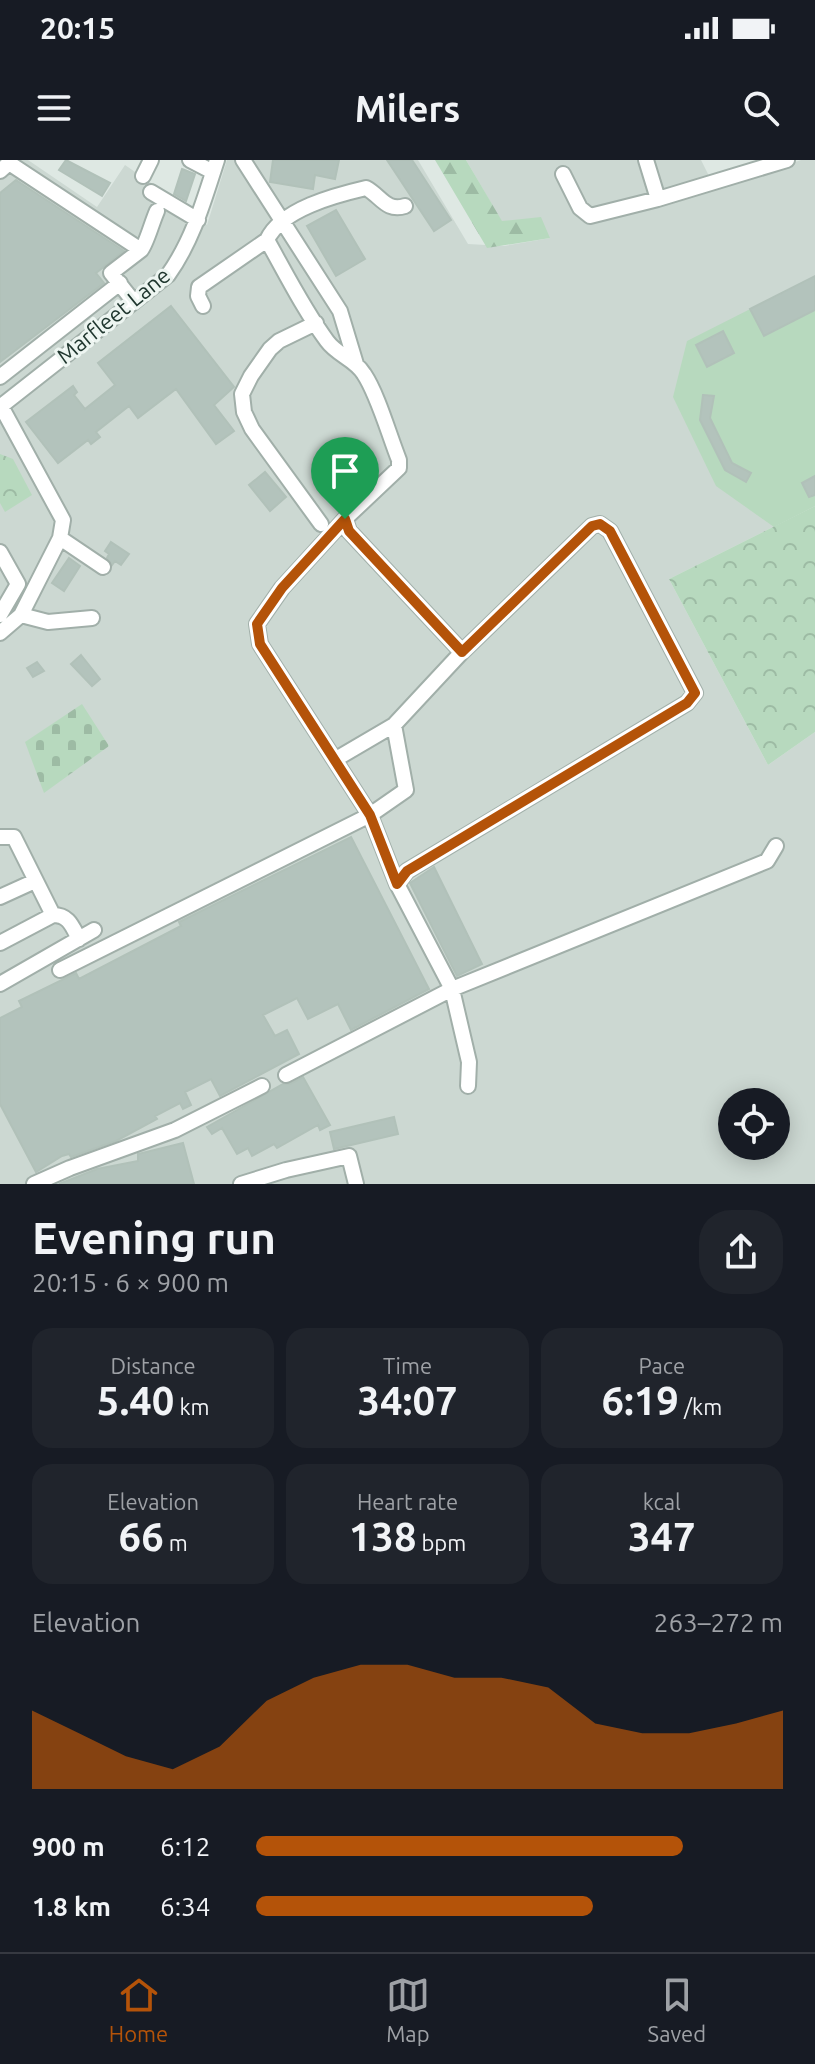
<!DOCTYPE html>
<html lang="en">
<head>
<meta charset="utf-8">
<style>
	:root { --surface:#171b24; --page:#20242c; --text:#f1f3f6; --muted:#9ea1a6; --line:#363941; --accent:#b45309 }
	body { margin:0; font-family:Ubuntu,sans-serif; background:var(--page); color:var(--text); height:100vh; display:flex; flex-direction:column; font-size:30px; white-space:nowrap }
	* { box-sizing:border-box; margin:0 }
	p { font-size:26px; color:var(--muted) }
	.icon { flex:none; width:44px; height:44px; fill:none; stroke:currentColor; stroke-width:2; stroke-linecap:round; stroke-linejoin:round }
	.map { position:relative; height:1024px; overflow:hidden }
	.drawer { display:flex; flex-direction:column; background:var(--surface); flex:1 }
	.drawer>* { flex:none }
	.fabs { position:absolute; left:718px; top:928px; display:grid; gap:16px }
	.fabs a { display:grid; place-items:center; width:72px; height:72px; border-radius:50%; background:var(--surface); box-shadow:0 4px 20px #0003; font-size:40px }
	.pin { position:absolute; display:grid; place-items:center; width:68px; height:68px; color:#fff; margin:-82px -34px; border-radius:50% 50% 50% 0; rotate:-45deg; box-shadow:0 0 8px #0007 }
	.pin .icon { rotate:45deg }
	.round { display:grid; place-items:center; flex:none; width:84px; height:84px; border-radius:32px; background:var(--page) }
	.headline { display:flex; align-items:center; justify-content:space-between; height:136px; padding:0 32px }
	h1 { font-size:44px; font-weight:700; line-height:60px }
	.metrics { display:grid; grid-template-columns:repeat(3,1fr); gap:12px; height:136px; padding:8px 32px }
	.metrics div { display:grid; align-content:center; border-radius:20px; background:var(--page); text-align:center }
	.metrics b { font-size:40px; font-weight:700 }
	.metrics small { font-size:22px; font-weight:400 }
	.metrics p { font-size:22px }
	.chart { height:224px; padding:16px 32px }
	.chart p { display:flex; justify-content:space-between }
	.chart svg { width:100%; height:144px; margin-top:8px; fill:var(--accent); opacity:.7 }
	ul { padding:0 32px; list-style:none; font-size:26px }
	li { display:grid; grid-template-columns:128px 96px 1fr; align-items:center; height:60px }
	li i { height:20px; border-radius:10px; background:var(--accent) }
	.status { display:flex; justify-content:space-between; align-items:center; height:56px; padding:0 40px; background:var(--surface); direction:ltr }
	.status svg { height:22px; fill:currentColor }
	header { display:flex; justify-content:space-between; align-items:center; height:104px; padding:0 32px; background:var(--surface); font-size:36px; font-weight:700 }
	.tab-bar { display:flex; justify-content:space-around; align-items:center; height:112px; border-top:2px solid var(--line); background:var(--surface); font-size:22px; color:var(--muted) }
	.tab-bar a { display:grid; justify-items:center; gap:4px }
	.tab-bar .on { color:var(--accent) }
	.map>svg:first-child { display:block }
	.built { fill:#ccd8d2; fill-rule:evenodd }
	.green { fill:#b7d9be }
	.forest { fill:url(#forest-firs) }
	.cemetery { fill:url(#cemetery-stones) }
	.park { fill:url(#park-crowns) }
	.building { fill:#b3c3bc; stroke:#b1c1b9; stroke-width:2 }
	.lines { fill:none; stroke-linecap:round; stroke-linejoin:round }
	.minor-casing { stroke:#a1afa9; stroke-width:18 }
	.minor { stroke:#fff; stroke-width:14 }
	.route-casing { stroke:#fff; stroke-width:16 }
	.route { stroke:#b45309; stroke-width:10 }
	.labels { text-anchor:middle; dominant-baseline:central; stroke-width:6; stroke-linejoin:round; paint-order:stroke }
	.street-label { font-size:22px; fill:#20372f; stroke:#edf5f1 }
</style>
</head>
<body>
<div class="status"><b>20:15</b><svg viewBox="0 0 49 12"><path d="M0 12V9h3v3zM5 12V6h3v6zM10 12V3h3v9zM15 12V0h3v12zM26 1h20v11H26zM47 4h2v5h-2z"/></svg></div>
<header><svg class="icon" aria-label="menu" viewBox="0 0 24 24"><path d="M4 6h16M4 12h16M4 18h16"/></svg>Milers<svg class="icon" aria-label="search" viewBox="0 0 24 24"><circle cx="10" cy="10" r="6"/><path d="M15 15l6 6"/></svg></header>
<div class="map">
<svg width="815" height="1024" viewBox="0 0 815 1024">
	<defs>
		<pattern id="forest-firs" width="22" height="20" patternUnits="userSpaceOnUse" patternTransform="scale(2)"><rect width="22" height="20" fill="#b7d9be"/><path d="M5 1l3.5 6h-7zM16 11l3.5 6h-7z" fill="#9dbba4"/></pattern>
		<pattern id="cemetery-stones" width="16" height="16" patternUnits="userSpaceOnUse" patternTransform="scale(2)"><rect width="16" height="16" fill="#b7d9be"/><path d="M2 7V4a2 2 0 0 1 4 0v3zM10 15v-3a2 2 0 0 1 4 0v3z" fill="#9dbba4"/></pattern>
		<pattern id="park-crowns" width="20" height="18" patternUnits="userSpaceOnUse" patternTransform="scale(2)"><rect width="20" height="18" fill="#b7d9be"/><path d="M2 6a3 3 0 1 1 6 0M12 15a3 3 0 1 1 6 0" fill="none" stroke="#9dbba4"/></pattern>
	</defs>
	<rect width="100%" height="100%" fill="#dee8e3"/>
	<path class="built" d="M0 0H28L97 47 125 5 193 52 207 65 227 0H418L468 84 504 86 550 78 502 62 466 0H701L716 30 801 0H815V346L669 419 768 605 815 572V1024H0ZM732 942H776V986H732Z"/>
	<path class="green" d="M815 116V346L774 367 716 326 673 237 687 181Z"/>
	<path class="forest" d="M435 0H466L502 61 541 57 550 78 487 88Z"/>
	<path class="cemetery" d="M82 544 109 586 44 633 25 582Z"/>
	<path class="park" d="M0 294 13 299 32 335 5 352 0 343Z
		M815 346V572L768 605 669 419Z"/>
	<path class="building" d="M66 0 110 23 102 36 59 10Z
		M273 0H339L335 19 315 15 313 29 270 22Z
		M387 0H412L451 60 434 71Z
		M182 9 195 14 186 41 174 34Z
		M16 20 124 91 96 113 104 123 0 202V33Z
		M336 50 365 99 336 116 307 66Z
		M815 116V150L764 176 750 149Z
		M171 146 234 227 214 245 234 271 216 284 176 229 138 258 129 246 96 272 100 277 91 284 88 280 58 303 26 262 73 226 77 232 74 235 85 249 115 225 98 203Z
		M723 171 734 193 707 207 696 185Z
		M703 235 714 236 710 258 732 303 751 313 746 322 725 310 700 260Z
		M265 312 286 337 270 351 249 325Z
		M815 316V335L809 337 802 323Z
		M111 382 129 394 121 405 115 401 112 405 107 398 109 394 105 391Z
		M69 398 80 406 64 431 52 423Z
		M81 495 100 519 92 526 71 504Z
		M37 502 44 511 33 517 27 508Z
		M351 677 429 829 351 870 338 844 308 859 297 838 263 855 275 876 287 870 299 894 220 936 211 919 185 932 191 945 183 949 180 943 155 956 157 959 116 981 71 997 69 994 62 996 36 1012 0 944V858L22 847 19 841 76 813 79 819 181 766 179 762Z
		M434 707 482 804 457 816 410 723Z
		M303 917 330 965 320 970 318 965 277 988 274 984 252 996 248 988 237 994 222 968 212 974 207 967 283 924H290Z
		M394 957 398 974 334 989 330 972Z
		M183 983 194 1024H59L97 1009 138 1001V994Z"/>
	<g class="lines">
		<g class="minor-casing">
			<path id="minor" d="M190 0 213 12
				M243 0 340 151 356 204
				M646 0 658 39
				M0 11 9 3 141 90 111 113 134 142
				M563 14 580 48 590 56 658 39 787 0
				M143 16 151 0
				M151 32 198 60
				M141 90C146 85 152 62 157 51
				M203 146 198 136 199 127 267 80
				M316 163 279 181 270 189 251 216 242 234 244 252 252 269 321 364
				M0 217 120 123
				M1 246 63 360 60 378 21 455 48 462 92 458
				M0 247 168 115C193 80 204 40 217 0
				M345 359 349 371 462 492
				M60 378 103 407
				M0 392 18 424 0 455
				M0 473 21 455
				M336 599 394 565 462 492 592 366 600 364 610 371 695 533 687 543 407 711 397 724 452 829 469 902 468 926
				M0 677H14L53 755
				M397 724 370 655 260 484 257 464 282 428 345 359 399 308V300C389 275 378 235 364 214 355 199 337 195 327 181 304 150 286 114 267 80 281 49 336 35 366 28 381 36 386 52 405 46
				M0 737 35 721
				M0 783 53 755C69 755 72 766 79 779
				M60 810 370 655 406 630 394 565
				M0 824 94 770
				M286 915 452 829 767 701 776 686
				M34 1024 70 1008 175 970 262 926
				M241 1024 286 1010 349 996 356 1024"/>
		</g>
		<use href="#minor" class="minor"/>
	</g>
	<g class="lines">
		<g class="route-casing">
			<path id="route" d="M345 359 349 371 462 492 592 366 600 364 610 371 695 533 687 543 407 711 397 724 370 655 260 484 257 464 282 428Z"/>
		</g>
		<use href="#route" class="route"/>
	</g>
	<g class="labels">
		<g class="street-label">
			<text transform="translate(113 155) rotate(-39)">Marfleet Lane</text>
		</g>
	</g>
</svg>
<div class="fabs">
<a><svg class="icon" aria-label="locate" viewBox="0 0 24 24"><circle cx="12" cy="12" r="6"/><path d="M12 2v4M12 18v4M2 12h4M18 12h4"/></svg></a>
</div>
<div class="pin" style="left:345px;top:359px;background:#1e9e55"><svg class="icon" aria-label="arrive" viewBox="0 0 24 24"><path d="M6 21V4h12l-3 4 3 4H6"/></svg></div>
</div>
<section class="drawer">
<div class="headline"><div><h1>Evening run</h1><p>20:15 · 6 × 900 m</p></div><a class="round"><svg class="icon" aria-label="share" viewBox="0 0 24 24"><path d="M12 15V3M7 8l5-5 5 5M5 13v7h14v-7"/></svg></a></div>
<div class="metrics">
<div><p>Distance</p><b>5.40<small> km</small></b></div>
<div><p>Time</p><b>34:07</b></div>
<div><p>Pace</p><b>6:19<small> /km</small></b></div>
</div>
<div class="metrics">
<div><p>Elevation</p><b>66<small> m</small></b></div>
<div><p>Heart rate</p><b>138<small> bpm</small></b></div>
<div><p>kcal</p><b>347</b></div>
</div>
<div class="chart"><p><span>Elevation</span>263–272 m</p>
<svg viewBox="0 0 160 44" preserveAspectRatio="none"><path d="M0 44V20L10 27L20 34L30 38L40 31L50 17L60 10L70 6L80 6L90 10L100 10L110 13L120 24L130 27L140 27L150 24L160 20V44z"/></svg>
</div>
<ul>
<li><b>900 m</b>6:12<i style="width:81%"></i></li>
<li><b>1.8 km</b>6:34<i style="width:64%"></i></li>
</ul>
</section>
<nav class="tab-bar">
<a class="on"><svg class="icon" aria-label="home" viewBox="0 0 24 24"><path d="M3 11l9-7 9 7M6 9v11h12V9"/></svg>Home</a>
<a><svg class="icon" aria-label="map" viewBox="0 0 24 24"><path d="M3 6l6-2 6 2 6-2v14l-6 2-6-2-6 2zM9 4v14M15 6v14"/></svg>Map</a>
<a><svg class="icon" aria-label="saved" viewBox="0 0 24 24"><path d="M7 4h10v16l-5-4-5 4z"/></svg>Saved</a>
</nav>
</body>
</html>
